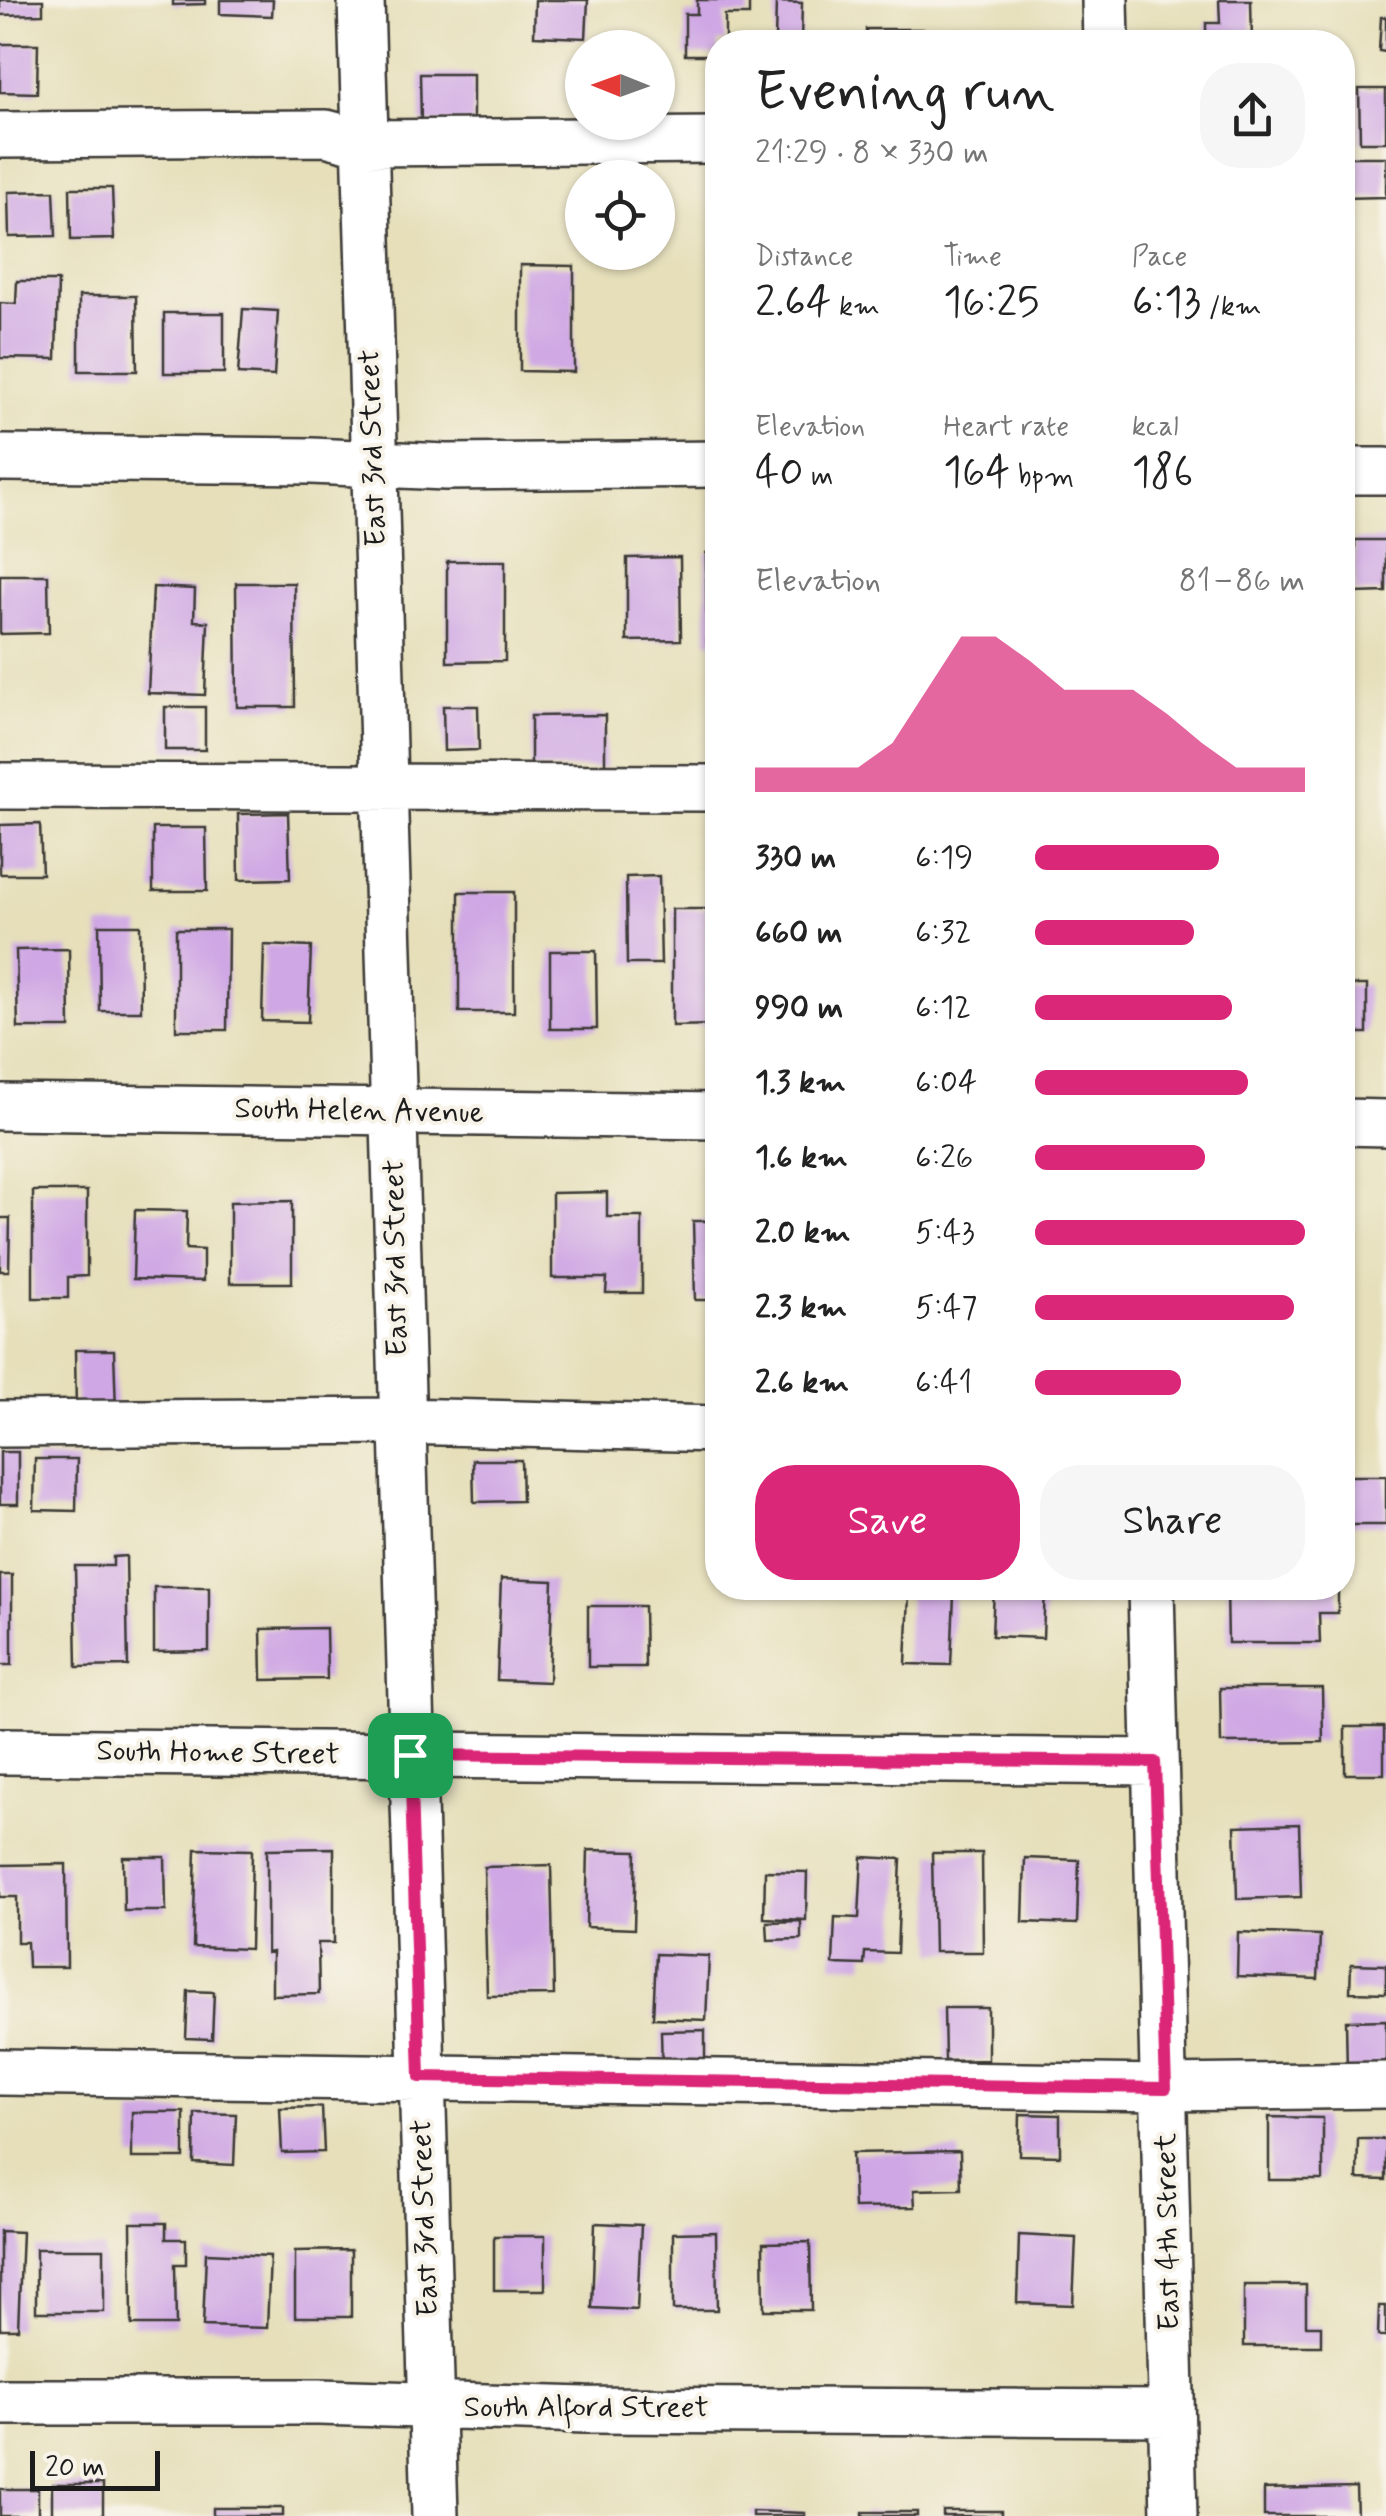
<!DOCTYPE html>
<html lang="en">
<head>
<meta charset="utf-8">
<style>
	:root { --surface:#fff; --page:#f6f6f6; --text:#222; --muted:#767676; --accent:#db2777 }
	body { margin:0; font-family:Mynerve,sans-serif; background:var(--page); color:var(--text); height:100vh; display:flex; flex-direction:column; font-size:38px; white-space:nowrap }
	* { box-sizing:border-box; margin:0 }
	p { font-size:32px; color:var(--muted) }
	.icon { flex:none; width:55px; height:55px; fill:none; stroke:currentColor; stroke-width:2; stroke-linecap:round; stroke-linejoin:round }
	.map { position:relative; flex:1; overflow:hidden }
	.drawer { position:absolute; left:705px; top:30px; width:650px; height:1570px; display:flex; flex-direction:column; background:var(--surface); border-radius:40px; box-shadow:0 2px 8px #0004 }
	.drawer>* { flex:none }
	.needle { width:65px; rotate:271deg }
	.fabs { position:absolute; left:565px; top:30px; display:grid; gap:20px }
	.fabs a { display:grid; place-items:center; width:110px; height:110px; border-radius:50%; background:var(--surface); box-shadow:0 2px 8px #0004; font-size:50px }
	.scale { position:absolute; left:30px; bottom:25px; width:130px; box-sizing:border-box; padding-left:10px; border:5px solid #1c1c1c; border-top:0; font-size:28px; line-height:35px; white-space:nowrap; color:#1c1c1c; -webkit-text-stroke:8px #f7f3e8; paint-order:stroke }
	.pin { position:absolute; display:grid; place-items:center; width:85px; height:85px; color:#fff; margin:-42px; border-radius:20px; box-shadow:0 5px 15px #0006 }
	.round { display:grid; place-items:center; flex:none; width:105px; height:105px; border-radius:40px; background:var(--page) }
	.overview { display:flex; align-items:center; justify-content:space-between; height:170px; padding:0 50px }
	h1 { font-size:55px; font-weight:600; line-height:75px }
	.figures { display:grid; grid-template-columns:repeat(3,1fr); gap:15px; height:170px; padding:10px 50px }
	.figures div { display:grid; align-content:center }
	.figures b { font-size:42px; font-weight:600 }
	.figures small { font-size:28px; font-weight:400 }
	.figures p { font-size:28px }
	.chart { height:280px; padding:20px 50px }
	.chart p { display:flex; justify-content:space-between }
	.chart svg { width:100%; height:180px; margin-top:10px; fill:var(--accent); opacity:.7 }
	.primary-button { display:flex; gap:20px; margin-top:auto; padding:20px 50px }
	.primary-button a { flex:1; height:115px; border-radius:40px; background:var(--accent); color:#fff; font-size:40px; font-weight:600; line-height:115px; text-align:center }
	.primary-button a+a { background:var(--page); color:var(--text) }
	ul { padding:0 50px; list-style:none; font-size:32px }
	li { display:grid; grid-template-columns:160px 120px 1fr; align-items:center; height:75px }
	li i { height:25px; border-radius:12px; background:var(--accent) }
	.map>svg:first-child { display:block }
	.building { fill:#cfa7e4 }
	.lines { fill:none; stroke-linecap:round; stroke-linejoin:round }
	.minor-casing { stroke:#3a3934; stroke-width:50 }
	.minor { stroke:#fff; stroke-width:45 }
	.route-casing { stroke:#fff; stroke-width:20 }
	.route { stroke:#db2777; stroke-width:12 }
	.labels { text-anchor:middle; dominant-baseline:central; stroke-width:8; stroke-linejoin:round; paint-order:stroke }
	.street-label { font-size:30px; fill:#1c1c1c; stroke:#f7f3e8 }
</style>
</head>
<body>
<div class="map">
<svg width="1386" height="2516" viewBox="0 0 1386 2516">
	<rect width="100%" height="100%" fill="#f7f3e8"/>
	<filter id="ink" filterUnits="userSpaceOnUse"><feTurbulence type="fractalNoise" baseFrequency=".01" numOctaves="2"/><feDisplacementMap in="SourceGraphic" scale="20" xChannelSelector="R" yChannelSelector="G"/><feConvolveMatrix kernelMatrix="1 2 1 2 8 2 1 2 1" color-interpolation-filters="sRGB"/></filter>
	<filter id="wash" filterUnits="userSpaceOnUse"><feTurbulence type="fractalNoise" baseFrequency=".0048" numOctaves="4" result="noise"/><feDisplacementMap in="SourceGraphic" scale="40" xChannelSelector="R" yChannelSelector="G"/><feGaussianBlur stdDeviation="2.25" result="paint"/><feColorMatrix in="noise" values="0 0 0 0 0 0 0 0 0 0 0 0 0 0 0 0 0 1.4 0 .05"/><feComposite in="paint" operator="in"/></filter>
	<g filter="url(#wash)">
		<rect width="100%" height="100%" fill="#e6dfba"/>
		<g id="blocks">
			<path class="building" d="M0 0H43V14L0 15Z
				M173 0H205V4L173 5Z
				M220 0H273L272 16 220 14Z
				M535 0H588L586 38 534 36Z
				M697 0H749V15H725V42H718V55H685V14H697Z
				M1219 0H1251L1252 42H1206V23H1220Z
				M776 2 802 3 801 42H775Z
				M1381 17H1386V52L1379 51Z
				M866 29H924V42H866Z
				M0 44H38L37 93 0 92Z
				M420 74H473V123H421Z
				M1359 89H1386V142H1360Z
				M1342 157H1386V197L1342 198Z
				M70 188H112L114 239 71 240Z
				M54 191 56 236 9 237 8 192Z
				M520 265 574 266V372L520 371Z
				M17 281H58L56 359 0 358V303L16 304Z
				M79 296H136L137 371H79Z
				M243 309 278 311 274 376 238 374Z
				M164 313H224V373H164Z
				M1355 540H1386V592L1355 593Z
				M718 552V642H707L706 553Z
				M680 557 681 640 627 641V558Z
				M447 561H505V661L447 662Z
				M0 575H48L49 633 0 634Z
				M236 583H294L295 707H237Z
				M153 587 195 589 194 621 208 622 205 695 148 693Z
				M443 706H478L479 750 444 751Z
				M165 707H205V750H165Z
				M605 715V768L531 769V716Z
				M288 813 290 879 239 880 238 814Z
				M40 824 42 874H0V825Z
				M153 828H206L207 891H153Z
				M659 876 661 964H627L626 877Z
				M459 892H514V1012H459Z
				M672 909H714V1025L672 1026Z
				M99 925H140L141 1011H100Z
				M176 929H228L227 1030H176Z
				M264 945 311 947 308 1022 262 1021Z
				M69 949 70 1028H18L16 950Z
				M550 951H596L597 1029H550Z
				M1342 985H1367V1033H1342Z
				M33 1191H87V1276L68 1277V1298H33Z
				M607 1192V1217H642V1293H606L607 1278H552V1193Z
				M292 1201V1283H230V1202Z
				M135 1210 187 1211 186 1249 203 1250V1281L133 1279Z
				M0 1218H10L9 1271H0Z
				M693 1221H718V1300H695Z
				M75 1350H114L116 1411 76 1412Z
				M0 1452H18V1504H0Z
				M35 1459H77L76 1511 34 1510Z
				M473 1460H521L522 1501 474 1502Z
				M1342 1476H1386V1525H1342Z
				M126 1556 128 1666 77 1667 75 1566H113V1557Z
				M0 1575H12V1665H0Z
				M501 1579 553 1581 549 1682 497 1680Z
				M154 1587H209V1651L154 1652Z
				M994 1588H1045L1043 1638 992 1636Z
				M1227 1588H1338V1613H1319L1320 1643H1228Z
				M909 1594 954 1595 951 1665 906 1664Z
				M588 1606H644L645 1667H588Z
				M326 1628 327 1679 262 1680 261 1629Z
				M1220 1688H1322L1323 1742 1221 1743Z
				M1345 1727H1384V1774H1345Z
				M1299 1824 1301 1897 1237 1899 1235 1826Z
				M334 1848V1943H318L319 1994 272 1995V1952L267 1953V1849Z
				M196 1849 252 1850 250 1949 193 1947Z
				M588 1850 636 1851 634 1929 586 1927Z
				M932 1853H982L983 1952H934Z
				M123 1857H165L166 1911H124Z
				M862 1857 901 1859 897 1953 865 1952 864 1965 833 1964 835 1917 859 1918Z
				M1025 1858 1079 1860 1077 1924 1023 1922Z
				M66 1864 67 1967H28L27 1942H17V1897H0V1865Z
				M551 1865 554 1995 487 1996 484 1867Z
				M765 1871 807 1872 806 1920 764 1918Z
				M801 1921V1939L768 1940 767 1922Z
				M1238 1932 1320 1935 1318 1979 1237 1976Z
				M656 1954 709 1956 706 2020 653 2018Z
				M1351 1964 1386 1965V1993L1350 1992Z
				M188 1991 214 1992 212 2039 186 2038Z
				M944 2008H988V2060L945 2061Z
				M1386 2020V2071L1347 2072 1346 2021Z
				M705 2030V2067L662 2068 661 2031Z
				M322 2107 324 2152 282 2153 280 2108Z
				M132 2112H184V2158H132Z
				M195 2113 236 2114 234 2165 194 2163Z
				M1020 2114 1060 2115V2156L1019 2155Z
				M1269 2117 1323 2118V2180H1269Z
				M1358 2139H1386V2180L1357 2179Z
				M960 2151 961 2189 914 2190 915 2207 854 2208 852 2153Z
				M131 2223H166V2239H186V2264H175L176 2325H132Z
				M595 2223 641 2225 637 2310 592 2308Z
				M0 2231 22 2232 18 2329H0Z
				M716 2232 717 2310H673V2233Z
				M1019 2235 1076 2238 1073 2305 1017 2303Z
				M494 2236H545V2290H494Z
				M810 2242 811 2310H764L763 2243Z
				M36 2249H104V2312H36Z
				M351 2250V2317H295V2251Z
				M206 2253 270 2256 267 2328 203 2326Z
				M1244 2285H1306V2326H1321V2346H1244Z
				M1379 2306H1386V2336H1378Z
				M52 2484H103V2516H52Z
				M1356 2487 1357 2516H1264V2489Z
				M0 2489H38V2516H0Z
				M213 2508H283V2516H213Z
				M752 2511 805 2513V2516H752Z
				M943 2511H1001V2516H943Z
				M863 2512H917V2516H863Z"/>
		</g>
	</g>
	<g filter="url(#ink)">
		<use href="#blocks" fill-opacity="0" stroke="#3a3934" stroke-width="2.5"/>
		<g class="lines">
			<g class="minor-casing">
				<path id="minor" d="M361 0 435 2516
					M1105 0 1106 42
					M0 135 326 133 364 143 718 140
					M0 458 311 461 446 467 718 464
					M1342 471H1386
					M0 786 718 788
					M0 1107 718 1116
					M1342 1122 1386 1123
					M0 1424 400 1421 718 1429
					M1151 1588 1174 2516
					M0 1751 1155 1762
					M0 2072 1165 2088 1386 2085
					M0 2402H319L586 2410 1171 2413"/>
			</g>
			<use href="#minor" class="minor"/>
		</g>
	</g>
	<g class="lines" filter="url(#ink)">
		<g class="route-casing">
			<path id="route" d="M410 1755 1155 1762 1166 2088 420 2077Z"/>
		</g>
		<use href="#route" class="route"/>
	</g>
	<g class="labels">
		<g class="street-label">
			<text transform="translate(373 448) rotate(-92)">East 3rd Street</text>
			<text transform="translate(359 1111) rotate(1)">South Helen Avenue</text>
			<text transform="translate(396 1258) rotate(-91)">East 3rd Street</text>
			<text transform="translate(218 1753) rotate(1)">South Home Street</text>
			<text transform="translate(425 2218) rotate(-92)">East 3rd Street</text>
			<text transform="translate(1168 2232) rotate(-91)">East 4th Street</text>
			<text x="586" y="2407">South Alford Street</text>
		</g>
	</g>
</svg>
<div class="fabs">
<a><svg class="needle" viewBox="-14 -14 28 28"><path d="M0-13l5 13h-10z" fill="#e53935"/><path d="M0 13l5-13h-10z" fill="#767676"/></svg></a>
<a><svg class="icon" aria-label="locate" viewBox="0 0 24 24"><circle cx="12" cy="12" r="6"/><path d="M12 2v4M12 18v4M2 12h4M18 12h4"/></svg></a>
</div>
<div class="scale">20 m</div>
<div class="pin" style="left:410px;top:1755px;background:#1e9e55"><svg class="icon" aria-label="arrive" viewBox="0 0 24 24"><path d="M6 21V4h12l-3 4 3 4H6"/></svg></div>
<section class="drawer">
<div class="overview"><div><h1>Evening run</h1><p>21:29 · 8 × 330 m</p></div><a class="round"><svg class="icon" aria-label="share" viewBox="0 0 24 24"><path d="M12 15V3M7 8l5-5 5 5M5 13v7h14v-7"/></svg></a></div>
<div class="figures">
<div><p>Distance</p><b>2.64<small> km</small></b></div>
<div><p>Time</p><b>16:25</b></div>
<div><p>Pace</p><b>6:13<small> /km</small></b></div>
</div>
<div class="figures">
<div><p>Elevation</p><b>40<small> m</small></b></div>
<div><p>Heart rate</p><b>164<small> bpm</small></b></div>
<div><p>kcal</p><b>186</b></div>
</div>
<div class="chart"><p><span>Elevation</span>81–86 m</p>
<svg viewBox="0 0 160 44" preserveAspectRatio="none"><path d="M0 44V38L10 38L20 38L30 38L40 32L50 19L60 6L70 6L80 12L90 19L100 19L110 19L120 25L130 32L140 38L150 38L160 38V44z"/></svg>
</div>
<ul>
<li><b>330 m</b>6:19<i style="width:68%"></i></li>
<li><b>660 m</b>6:32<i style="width:59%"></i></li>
<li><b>990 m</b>6:12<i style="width:73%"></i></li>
<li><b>1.3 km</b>6:04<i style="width:79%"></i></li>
<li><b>1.6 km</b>6:26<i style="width:63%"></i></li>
<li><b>2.0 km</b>5:43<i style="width:100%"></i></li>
<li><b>2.3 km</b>5:47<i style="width:96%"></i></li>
<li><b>2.6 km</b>6:41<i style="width:54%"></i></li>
</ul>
<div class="primary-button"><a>Save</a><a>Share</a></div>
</section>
</div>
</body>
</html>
